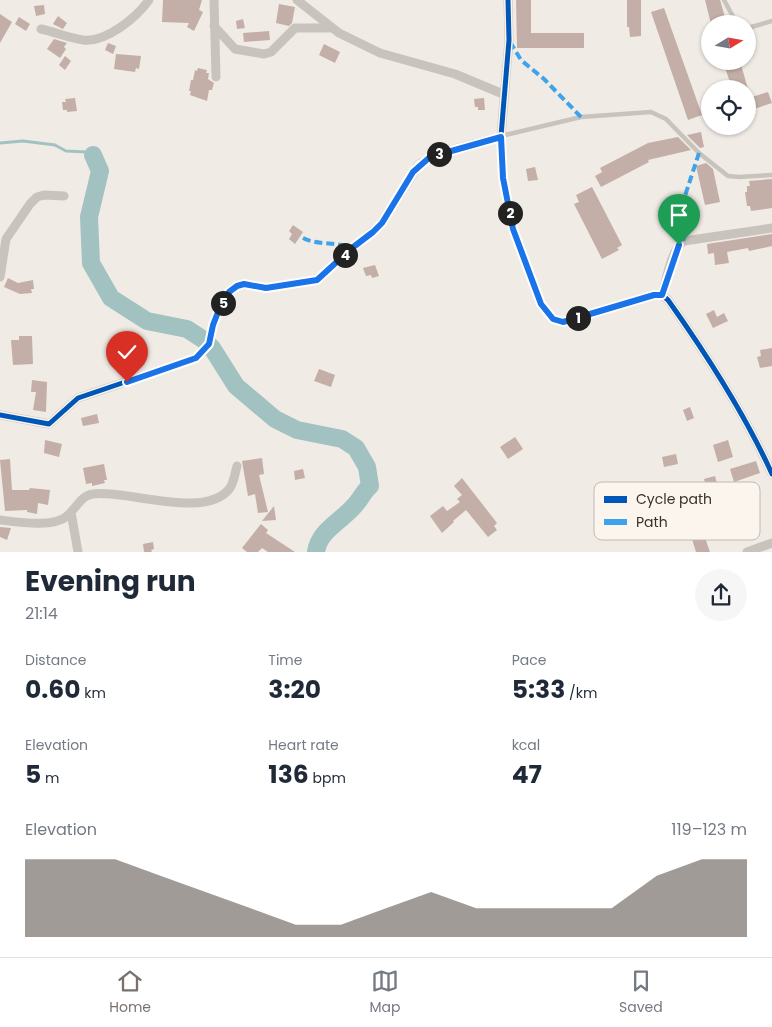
<!DOCTYPE html>
<html lang="en">
<head>
<meta charset="utf-8">
<style>
	:root { --surface:#fff; --page:#f6f6f7; --text:#1f2937; --muted:#747a83; --line:#e0e1e3; --accent:#7a716c }
	body { margin:0; font-family:Poppins,sans-serif; background:var(--page); color:var(--text); height:100vh; display:flex; flex-direction:column; font-size:19px; white-space:nowrap }
	* { box-sizing:border-box; margin:0 }
	p { font-size:16px; color:var(--muted) }
	.icon { flex:none; width:28px; height:28px; fill:none; stroke:currentColor; stroke-width:2; stroke-linecap:round; stroke-linejoin:round }
	.map { position:relative; height:552px; overflow:hidden }
	.details { display:flex; flex-direction:column; background:var(--surface); flex:1 }
	.details>* { flex:none }
	.needle { width:32px; rotate:79deg }
	.tools { position:absolute; left:701px; top:15px; display:grid; gap:10px }
	.tools a { display:grid; place-items:center; width:55px; height:55px; border-radius:50%; background:var(--surface); box-shadow:0 1px 4px #0004; font-size:25px }
	.pin { position:absolute; display:grid; place-items:center; width:42px; height:42px; color:#fff; margin:-51px -21px; border-radius:50% 50% 50% 0; rotate:-45deg; box-shadow:0 0 5px #0007 }
	.pin .icon { rotate:45deg }
	.km { position:absolute; width:25px; height:25px; margin:-12px; border-radius:50%; background:#222; color:#fff; font-size:14px; line-height:25px; text-align:center }
	.round { display:grid; place-items:center; flex:none; width:52px; height:52px; border-radius:26px; background:var(--page) }
	.overview { display:flex; align-items:center; justify-content:space-between; height:85px; padding:0 25px }
	h1 { font-size:28px; font-weight:700; line-height:38px }
	.figures { display:grid; grid-template-columns:repeat(3,1fr); gap:8px; height:85px; padding:5px 25px }
	.figures div { display:grid; align-content:center }
	.figures b { font-size:25px; font-weight:700 }
	.figures small { font-size:14px; font-weight:400 }
	.figures p { font-size:14px }
	.chart { height:140px; padding:10px 25px }
	.chart p { display:flex; justify-content:space-between }
	.chart svg { width:100%; height:90px; margin-top:5px; fill:var(--accent); opacity:.7 }
	.tabs { display:flex; justify-content:space-around; align-items:center; height:70px; border-top:1px solid var(--line); background:var(--surface); font-size:14px; color:var(--muted) }
	.tabs a { display:grid; justify-items:center; gap:2px }
	.tabs .selected { color:var(--accent) }
	.map>svg:first-child { display:block }
	.lines { fill:none; stroke-linecap:round; stroke-linejoin:round }
	.stream { stroke:#a1c2c1; stroke-width:3 }
	.river { stroke:#a1c2c1; stroke-width:18 }
	.building { fill:#c3afa7 }
	.lane { stroke:#c9c3be; stroke-width:4.5 }
	.street { stroke:#c9c3be; stroke-width:9 }
	.quiet { stroke:#3fa3eb; stroke-width:4; stroke-dasharray:8 4; stroke-linecap:butt }
	.cycleway-casing { stroke:#fbf5ee; stroke-width:8 }
	.cycleway { stroke:#0057b8; stroke-width:5 }
	.route-casing { stroke:#fff; stroke-width:10 }
	.route { stroke:#1a73e8; stroke-width:6 }
	.key { fill:#fbf5ee; stroke:#c1bab4; stroke-width:1 }
	.key-label { font-size:14px; fill:#3b302b }
</style>
</head>
<body>
<div class="map">
<svg width="772" height="552" viewBox="0 0 772 552">
	<rect width="100%" height="100%" fill="#f0ebe5"/>
	<g class="lines">
		<path class="stream" d="M0 143 23 141 55 145 66 151 87 152 93 155"/>
		<path class="river" d="M93 155 100 171 89 217 91 263 111 298 147 321 187 329 204 340 212 348 236 386 275 419 297 430 342 439 356 448 367 467 370 486C363 492 361 499 355 505 342 521 319 530 316 552"/>
	</g>
	<path class="building" d="M163 0H202L199 10 203 12 194 31 187 27 189 23 162 22Z
		M516 0H531V33H584V48H517Z
		M627 0H641V36L630 37 629 27H627Z
		M705 0H720L727 24H711Z
		M279 4 295 7 292 23 289 26 276 23Z
		M44 5 45 14 36 16 34 6Z
		M664 8 702 115 688 120 651 12Z
		M0 14 12 22 0 43Z
		M58 16 67 23 63 29 53 24Z
		M19 17 30 24 26 31 15 24Z
		M243 19 245 28 237 29 236 21Z
		M269 31 270 40 244 42 243 33Z
		M54 39 67 43 64 47 66 49 60 58 47 49Z
		M108 43 116 46 113 54 105 50Z
		M324 44 340 52 335 63 319 55Z
		M116 54 141 56 139 69 136 68 135 72 114 69Z
		M65 56 71 61 65 70 59 65Z
		M723 61H740L748 89H732Z
		M198 68 207 70 206 73H209L208 79 214 83 212 90H209L207 101 190 95 191 91H189L191 80H193L195 70 197 71Z
		M768 92 772 103 748 111V98Z
		M75 98 77 111 67 112V110H63L62 102H66L65 99Z
		M484 98 485 110H478V107H475L474 99Z
		M701 132 704 147 700 148 687 135Z
		M678 137 691 150 648 160 649 162 601 187 595 176 602 172 600 168 648 143Z
		M706 163 713 169 720 202 705 205 696 166Z
		M535 167 538 180 528 181 526 169Z
		M772 179V208L751 211 750 206H747L745 192H747V186H750L749 181Z
		M592 187 622 245 617 248 619 250 602 259 574 204 579 202 576 195Z
		M293 225 303 232 295 244 289 239 292 234 289 231Z
		M772 234V246L749 251 748 248 727 252 729 263 715 265 714 253 708 254 707 244Z
		M375 265 379 276 372 278 371 275 366 276 363 268Z
		M8 278 18 283 33 280 34 289H31L32 293 20 294 4 287Z
		M714 310 717 317 724 313 728 321 713 328 706 314Z
		M19 336H32L33 364 13 365 11 340H19Z
		M772 348V366L760 368 757 357 761 356 760 350Z
		M319 369 335 375 331 387 314 381Z
		M32 380 47 382 46 412 33 410 36 392H31Z
		M690 407 694 418 687 421 683 410Z
		M97 414 99 423 83 426 81 418Z
		M515 437 523 449 508 459 500 447Z
		M45 440 62 444 59 457 44 453Z
		M728 440 733 457 718 462 713 445Z
		M676 454 678 464 664 467 662 457Z
		M262 458 264 474 259 475 268 512 258 513 255 494 248 496 242 461Z
		M10 459 12 490H29L30 488 50 490 48 505 38 503 37 514 27 512V510L5 511 0 460Z
		M756 461 760 473 734 482 730 469Z
		M104 464 107 480H104L105 483 92 486V483L86 484 83 468Z
		M303 469 305 478 295 480 294 471Z
		M715 476 717 484 723 483 725 490 708 494 704 479Z
		M462 478 497 523 494 526 497 530 488 537 466 510 453 521 454 522 442 533 430 516 443 506 447 511 460 502 457 499 462 495 454 486Z
		M274 506 276 520 262 521Z
		M261 524 268 530 266 533 295 552H268L262 548 258 552H247L242 548Z
		M0 527 11 528 7 540 0 537Z
		M704 535 710 552H696L692 539Z
		M153 542 154 549 151 550 152 552H144L143 544Z"/>
	<g class="lines">
		<path class="lane" d="M724 0 737 24
			M748 28 772 21
			M501 136 581 117 651 112 666 119 699 153 728 176 739 177 772 175"/>
		<path class="street" d="M214 0 216 77
			M297 0 339 33 380 53 455 74 503 94
			M508 0 509 40 501 136 503 178 513 229 541 304 553 319 563 322 654 295H662L668 300C707 355 744 412 772 474
			M214 26 235 49 264 54 271 52 295 28H331
			M41 29C55 32 69 38 83 40 106 43 137 17 149 0
			M0 277 6 239 30 204 37 197 44 195 64 196
			M662 295C667 279 670 251 684 241L772 228
			M0 415 49 424 78 398 196 358 209 344 213 325 220 307 229 292 237 286 244 284 266 288 317 280 382 223 419 164 446 151 501 137
			M71 512 78 552
			M0 520C17 522 54 528 67 516 76 509 81 495 93 494 125 489 206 521 230 488 234 482 235 473 237 466
			M747 552 772 543"/>
		<path class="quiet" d="M510 42 521 60 544 79 581 117
			M303 238C319 246 336 241 352 248
			M684 241 679 221 680 211 699 153"/>
		<g class="cycleway-casing">
			<path id="cycleway" d="M508 0 509 40 501 136 503 178 513 229 541 304 553 319 563 322 654 295H662L668 300C707 355 744 412 772 474
				M0 415 49 424 78 398 196 358 209 344 213 325 220 307 229 292 237 286 244 284 266 288 317 280 382 223 419 164 446 151 501 137"/>
		</g>
		<use href="#cycleway" class="cycleway"/>
	</g>
	<g class="lines">
		<g class="route-casing">
			<path id="route" d="M127 382 196 358 209 344 213 325 220 307 229 292 237 286 244 284 266 288 317 280 352 248 373 232 382 223 413 172 430 157 501 137 503 178 513 229 541 304 553 319 563 322 654 295H662L679 245"/>
		</g>
		<use href="#route" class="route"/>
	</g>
	<rect x="594" y="482" width="166" height="58" rx="8" class="key"/>
	<rect x="604" y="496" width="23" height="7" fill="#0057b8"/>
	<rect x="604" y="519" width="23" height="6" fill="#3fa3eb"/>
	<g class="key-label">
		<text x="636" y="504">Cycle path</text>
		<text x="636" y="527">Path</text>
	</g>
</svg>
<div class="tools">
<a><svg class="needle" viewBox="-14 -14 28 28"><path d="M0-13l5 13h-10z" fill="#e53935"/><path d="M0 13l5-13h-10z" fill="#747a83"/></svg></a>
<a><svg class="icon" aria-label="locate" viewBox="0 0 24 24"><circle cx="12" cy="12" r="6"/><path d="M12 2v4M12 18v4M2 12h4M18 12h4"/></svg></a>
</div>
<div class="pin" style="left:679px;top:245px;background:#1e9e55"><svg class="icon" aria-label="arrive" viewBox="0 0 24 24"><path d="M6 21V4h12l-3 4 3 4H6"/></svg></div>
<div class="pin" style="left:127px;top:382px;background:#d93025"><svg class="icon" aria-label="check" viewBox="0 0 24 24"><path d="M5 12l5 5 9-10"/></svg></div>
<b class="km" style="left:578px;top:318px">1</b>
<b class="km" style="left:510px;top:213px">2</b>
<b class="km" style="left:439px;top:154px">3</b>
<b class="km" style="left:345px;top:255px">4</b>
<b class="km" style="left:223px;top:303px">5</b>
</div>
<section class="details">
<div class="overview"><div><h1>Evening run</h1><p>21:14</p></div><a class="round"><svg class="icon" aria-label="share" viewBox="0 0 24 24"><path d="M12 15V3M7 8l5-5 5 5M5 13v7h14v-7"/></svg></a></div>
<div class="figures">
<div><p>Distance</p><b>0.60<small> km</small></b></div>
<div><p>Time</p><b>3:20</b></div>
<div><p>Pace</p><b>5:33<small> /km</small></b></div>
</div>
<div class="figures">
<div><p>Elevation</p><b>5<small> m</small></b></div>
<div><p>Heart rate</p><b>136<small> bpm</small></b></div>
<div><p>kcal</p><b>47</b></div>
</div>
<div class="chart"><p><span>Elevation</span>119–123 m</p>
<svg viewBox="0 0 160 44" preserveAspectRatio="none"><path d="M0 44V6L10 6L20 6L30 14L40 22L50 30L60 38L70 38L80 30L90 22L100 30L110 30L120 30L130 30L140 14L150 6L160 6V44z"/></svg>
</div>
</section>
<nav class="tabs">
<a class="selected"><svg class="icon" aria-label="home" viewBox="0 0 24 24"><path d="M3 11l9-7 9 7M6 9v11h12V9"/></svg>Home</a>
<a><svg class="icon" aria-label="map" viewBox="0 0 24 24"><path d="M3 6l6-2 6 2 6-2v14l-6 2-6-2-6 2zM9 4v14M15 6v14"/></svg>Map</a>
<a><svg class="icon" aria-label="saved" viewBox="0 0 24 24"><path d="M7 4h10v16l-5-4-5 4z"/></svg>Saved</a>
</nav>
</body>
</html>
